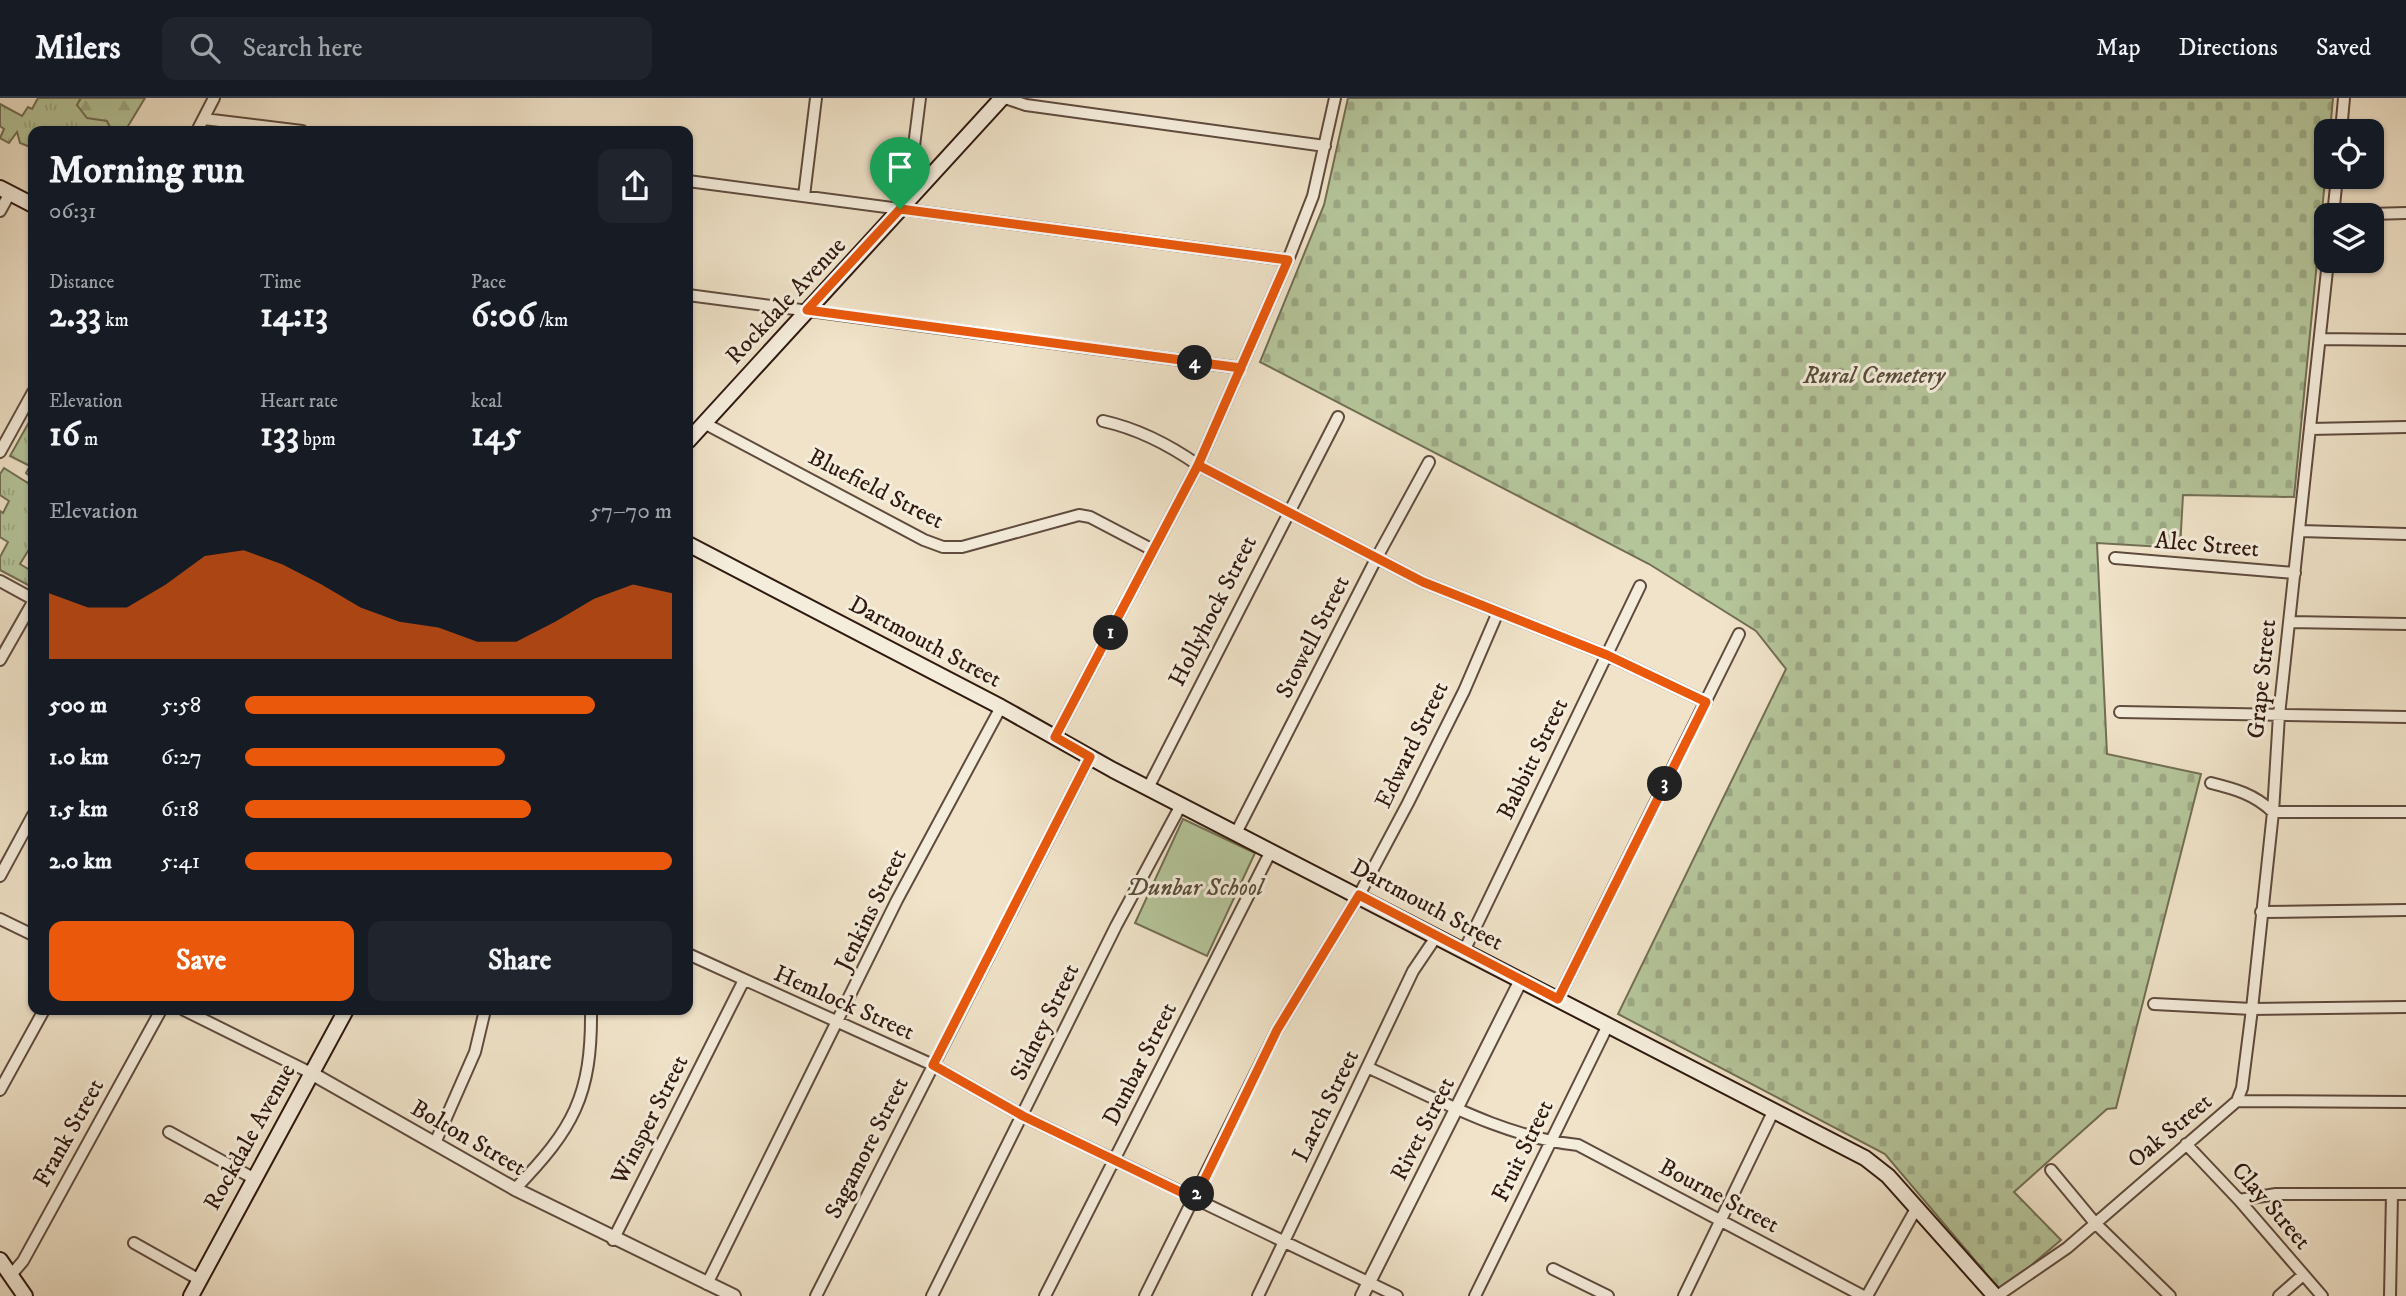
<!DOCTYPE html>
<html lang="en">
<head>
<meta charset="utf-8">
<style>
	:root { --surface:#171b24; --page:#20242c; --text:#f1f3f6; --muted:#9ea1a6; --line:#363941; --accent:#ea580c }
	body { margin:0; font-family:"IM FELL DW Pica",serif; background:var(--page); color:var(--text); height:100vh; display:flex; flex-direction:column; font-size:26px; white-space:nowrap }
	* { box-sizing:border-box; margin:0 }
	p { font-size:23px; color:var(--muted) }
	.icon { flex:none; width:38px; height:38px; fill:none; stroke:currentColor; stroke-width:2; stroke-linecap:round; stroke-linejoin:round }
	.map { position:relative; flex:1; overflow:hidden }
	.details { position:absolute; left:28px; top:28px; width:665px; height:889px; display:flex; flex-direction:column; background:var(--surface); border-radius:14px; box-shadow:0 2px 5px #0004 }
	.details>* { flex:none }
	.buttons { position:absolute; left:2314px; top:21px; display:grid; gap:14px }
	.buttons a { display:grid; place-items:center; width:70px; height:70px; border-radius:14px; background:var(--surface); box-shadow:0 2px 5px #0004; font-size:35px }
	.pin { position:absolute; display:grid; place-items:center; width:60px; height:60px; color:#fff; margin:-72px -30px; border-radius:50% 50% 50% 0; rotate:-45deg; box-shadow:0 0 7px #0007 }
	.pin .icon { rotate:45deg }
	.km { position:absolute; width:35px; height:35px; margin:-18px; border-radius:50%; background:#222; color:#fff; font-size:19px; line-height:35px; text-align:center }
	.round { display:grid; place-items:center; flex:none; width:74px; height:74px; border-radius:14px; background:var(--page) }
	.summary { display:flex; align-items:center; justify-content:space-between; height:119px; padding:0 21px }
	h1 { font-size:38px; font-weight:700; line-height:52px }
	.figures { display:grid; grid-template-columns:repeat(3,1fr); gap:10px; height:119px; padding:7px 21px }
	.figures div { display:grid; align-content:center }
	.figures b { font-size:35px; font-weight:700 }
	.figures small { font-size:19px; font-weight:400 }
	.figures p { font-size:19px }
	.chart { height:196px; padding:14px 21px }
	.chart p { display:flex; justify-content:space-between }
	.chart svg { width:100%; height:126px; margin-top:7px; fill:var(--accent); opacity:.7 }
	.cta { display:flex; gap:14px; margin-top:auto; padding:14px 21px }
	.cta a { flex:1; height:80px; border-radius:14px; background:var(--accent); color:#fff; font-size:28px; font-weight:700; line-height:80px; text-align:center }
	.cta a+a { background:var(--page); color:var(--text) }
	ul { padding:0 21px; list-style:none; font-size:23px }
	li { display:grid; grid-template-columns:112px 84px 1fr; align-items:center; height:52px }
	li i { height:18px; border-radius:9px; background:var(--accent) }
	header { display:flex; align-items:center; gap:42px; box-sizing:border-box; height:98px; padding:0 35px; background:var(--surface); border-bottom:2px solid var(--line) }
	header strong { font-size:33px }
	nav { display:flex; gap:38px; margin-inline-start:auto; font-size:24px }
	.search { width:490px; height:63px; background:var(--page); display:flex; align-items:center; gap:18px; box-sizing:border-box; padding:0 24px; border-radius:14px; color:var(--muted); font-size:26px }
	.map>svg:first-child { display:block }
	.grass { fill:url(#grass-tufts); stroke:#726e54; stroke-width:2 }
	.forest { fill:url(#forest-firs); stroke:#726e54; stroke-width:2 }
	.cemetery { fill:url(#cemetery-stones); stroke:#726e54; stroke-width:2 }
	.park { fill:#b5c59a; stroke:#726e54; stroke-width:2 }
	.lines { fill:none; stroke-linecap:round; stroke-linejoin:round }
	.minor-casing { stroke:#5f4b3e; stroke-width:14 }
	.tertiary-casing { stroke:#5f4b3e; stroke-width:16 }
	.secondary-casing { stroke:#2f180f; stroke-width:18 }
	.minor { stroke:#f5eddc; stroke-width:10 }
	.tertiary { stroke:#f5eddc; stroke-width:12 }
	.secondary { stroke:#f5eddc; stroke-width:14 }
	.route-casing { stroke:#fff; stroke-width:14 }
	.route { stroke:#ea580c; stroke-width:9 }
	.labels { text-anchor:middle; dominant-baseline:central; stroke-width:6; stroke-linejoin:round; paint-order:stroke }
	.street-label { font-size:24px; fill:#2f180f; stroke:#f5eddc }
	.park-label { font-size:24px; font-style:italic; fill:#574c39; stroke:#f5eddc }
</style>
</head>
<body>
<header>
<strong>Milers</strong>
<div class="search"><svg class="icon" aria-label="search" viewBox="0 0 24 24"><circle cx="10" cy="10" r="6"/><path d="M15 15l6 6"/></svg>Search here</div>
<nav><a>Map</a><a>Directions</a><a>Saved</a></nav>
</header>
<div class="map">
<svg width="2406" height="1198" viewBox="0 0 2406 1198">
	<defs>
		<pattern id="grass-tufts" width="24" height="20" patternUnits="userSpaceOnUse" patternTransform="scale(1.75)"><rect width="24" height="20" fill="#b5c59a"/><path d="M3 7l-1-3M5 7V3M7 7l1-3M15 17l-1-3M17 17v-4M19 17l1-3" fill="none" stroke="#9ca884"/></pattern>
		<pattern id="forest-firs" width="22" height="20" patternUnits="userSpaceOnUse" patternTransform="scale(1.75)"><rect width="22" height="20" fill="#b5c59a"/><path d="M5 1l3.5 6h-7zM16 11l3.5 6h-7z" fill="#9ca884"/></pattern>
		<pattern id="cemetery-stones" width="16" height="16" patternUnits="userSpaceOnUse" patternTransform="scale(1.75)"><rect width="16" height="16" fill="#b5c59a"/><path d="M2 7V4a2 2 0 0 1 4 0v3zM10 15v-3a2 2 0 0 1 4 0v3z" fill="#9ca884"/></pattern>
	</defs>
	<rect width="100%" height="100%" fill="#f0e3c9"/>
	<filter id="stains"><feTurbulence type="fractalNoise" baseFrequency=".00286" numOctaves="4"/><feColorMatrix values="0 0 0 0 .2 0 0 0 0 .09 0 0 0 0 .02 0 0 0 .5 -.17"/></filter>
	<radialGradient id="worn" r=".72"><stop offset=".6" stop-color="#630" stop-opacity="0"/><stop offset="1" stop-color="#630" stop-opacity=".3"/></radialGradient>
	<path class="grass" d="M38 0H81L77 7 107 23 112 33H33V50L20 45 17 34 9 45 0 40 4 31 0 28V6L22 18 28 9 32 11Z
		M33 317V445L20 466 33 474 30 488 0 472V459L8 444 0 439V413L3 415 9 403 0 397V376L4 370 28 385 31 379 26 375 30 368 10 358Z"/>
	<path class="forest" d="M81 0H145L125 33H112L107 23 87 20 77 7Z"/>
	<path class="cemetery" d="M1348 0H2333L2330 33H2326V72L2294 399 2183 397 2180 450 2097 445 2107 656 2201 676 2116 1010 2107 1011 2014 1094 2061 1142 2001 1193 1885 1056 1618 916 1786 571 1756 533 1649 466 1260 264 1324 107Z"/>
	<path class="park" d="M1183 721 1255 755 1207 858 1135 825Z"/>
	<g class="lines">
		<g class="minor-casing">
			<path id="minor" d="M920 0 913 56 921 88
				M1005 0 1026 7 1325 48
				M204 21 302 33
				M197 33 214 0
				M2341 33 2344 0
				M688 83 1288 162
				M804 98 816 0
				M0 113 10 95
				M2333 117 2406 115
				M2333 117 2337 79
				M688 197 1241 270
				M2320 241 2406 242
				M1103 323C1139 331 1168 346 1198 367L1423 484 1607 557 1706 604
				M704 325 924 442 943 449H962L1079 417 1090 419 1153 452
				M2310 331 2406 329
				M0 354 33 294
				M2300 433 2406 436
				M2115 460 2295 475
				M0 483 33 501
				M2289 524 2406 526
				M0 562 33 504
				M2120 614 2406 619
				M1055 639 1198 367 1288 162 1313 98 1335 0
				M2211 685C2235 691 2254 696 2273 714H2406
				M1148 690 1338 319
				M1236 735 1376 461 1429 364
				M0 778 33 717
				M2261 814 2406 812
				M0 821 33 837
				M1464 853 1640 488
				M688 856 933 967 1023 1018 1397 1198
				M1558 901 1739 536
				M2154 906 2252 911 2406 909
				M184 912 311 975
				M1369 970C1435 1000 1506 1040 1578 1047L1863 1198
				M0 992 44 912
				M2237 1003 2242 990 2252 911 2273 714 2279 617 2328 163
				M169 1034 253 1080
				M435 1045 475 954 485 912
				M2186 1046 2239 1102 2322 1198
				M2051 1072 2095 1125 2170 1198
				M515 1091C573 1031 592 998 591 912
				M2239 1102 2276 1096H2406
				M613 1142 743 884
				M134 1145 198 1181
				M1553 1171 1608 1198
				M11 1177 23 1163 161 912
				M707 1186 897 802 1001 609
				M816 1198 1090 659
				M932 1198 1116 828 1181 707
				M1045 1198 1271 753
				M1145 1198 1277 932 1359 797 1408 705 1464 593 1498 514
				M1258 1198 1413 873 1436 839
				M1475 1198 1608 927
				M1684 1198 1773 1014
				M1867 1198 1917 1109
				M1997 1198 2067 1150 2237 1003 2406 1004
				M2279 1198 2303 1177
				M2390 1198 2392 1096"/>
		</g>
		<g class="tertiary-casing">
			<path id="tertiary" d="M311 975 515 1091 734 1198
				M1362 1198 1521 882"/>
		</g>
		<g class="secondary-casing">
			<path id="secondary" d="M0 90 33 107
				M688 343 1002 0
				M688 446 1001 609 1113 672 1865 1060 1888 1078 1995 1198
				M0 1162 25 1198
				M191 1198 346 912"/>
		</g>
		<use href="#minor" class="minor"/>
		<use href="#tertiary" class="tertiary"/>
		<use href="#secondary" class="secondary"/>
	</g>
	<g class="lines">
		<g class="route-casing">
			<path id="route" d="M900 111 1288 162 1198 367 1055 639 1090 659 933 967 1023 1018 1195 1101 1277 932 1359 797 1558 901 1706 604 1607 557 1423 484 1198 367 1237 278 1241 270 807 212 900 111"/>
		</g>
		<use href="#route" class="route"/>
	</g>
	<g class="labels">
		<g class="street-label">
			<text transform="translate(786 203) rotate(-47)">Rockdale Avenue</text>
			<text transform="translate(876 391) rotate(27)">Bluefield Street</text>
			<text transform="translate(2207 447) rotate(5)">Alec Street</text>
			<text transform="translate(1213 513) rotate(-63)">Hollyhock Street</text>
			<text transform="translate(1313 539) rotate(-63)">Stowell Street</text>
			<text transform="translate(925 544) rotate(28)">Dartmouth Street</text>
			<text transform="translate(2262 581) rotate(-84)">Grape Street</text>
			<text transform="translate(1412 647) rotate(-64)">Edward Street</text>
			<text transform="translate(1533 661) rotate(-64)">Babbitt Street</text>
			<text transform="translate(1427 807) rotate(28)">Dartmouth Street</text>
			<text transform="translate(871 812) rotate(-64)">Jenkins Street</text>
			<text transform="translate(844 905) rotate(24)">Hemlock Street</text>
			<text transform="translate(1045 924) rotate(-64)">Sidney Street</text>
			<text transform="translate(1140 966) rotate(-63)">Dunbar Street</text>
			<text transform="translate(1326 1008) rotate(-64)">Larch Street</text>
			<text transform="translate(650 1022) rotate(-63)">Winsper Street</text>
			<text transform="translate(1423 1031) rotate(-63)">Rivet Street</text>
			<text transform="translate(2170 1033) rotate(-40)">Oak Street</text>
			<text transform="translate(69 1035) rotate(-61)">Frank Street</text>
			<text transform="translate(250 1039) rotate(-61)">Rockdale Avenue</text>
			<text transform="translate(468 1040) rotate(30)">Bolton Street</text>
			<text transform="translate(867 1050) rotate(-63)">Sagamore Street</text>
			<text transform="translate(1523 1053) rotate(-64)">Fruit Street</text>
			<text transform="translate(1719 1098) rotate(28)">Bourne Street</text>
			<text transform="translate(2271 1108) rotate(49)">Clay Street</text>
		</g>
		<g class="park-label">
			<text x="1874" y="278">Rural Cemetery</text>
			<text x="1195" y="790">Dunbar School</text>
		</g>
	</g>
	<rect width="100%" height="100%" filter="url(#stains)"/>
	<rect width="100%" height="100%" fill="url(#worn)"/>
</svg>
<div class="buttons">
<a><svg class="icon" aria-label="locate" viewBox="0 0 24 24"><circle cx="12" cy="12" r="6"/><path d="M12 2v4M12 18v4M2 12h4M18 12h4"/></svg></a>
<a><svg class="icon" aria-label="layers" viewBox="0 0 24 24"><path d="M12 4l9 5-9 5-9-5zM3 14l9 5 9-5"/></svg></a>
</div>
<div class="pin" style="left:900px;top:111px;background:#1e9e55"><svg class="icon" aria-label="arrive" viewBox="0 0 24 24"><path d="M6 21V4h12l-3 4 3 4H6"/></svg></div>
<b class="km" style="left:1111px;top:535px">1</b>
<b class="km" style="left:1197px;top:1096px">2</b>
<b class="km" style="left:1665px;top:686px">3</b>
<b class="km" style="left:1195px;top:265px">4</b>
<section class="details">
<div class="summary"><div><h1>Morning run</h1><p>06:31</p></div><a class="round"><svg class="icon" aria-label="share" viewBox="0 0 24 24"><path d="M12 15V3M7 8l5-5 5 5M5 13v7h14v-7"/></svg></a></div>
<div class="figures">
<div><p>Distance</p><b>2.33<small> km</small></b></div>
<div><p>Time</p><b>14:13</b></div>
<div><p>Pace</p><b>6:06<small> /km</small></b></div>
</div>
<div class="figures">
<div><p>Elevation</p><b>16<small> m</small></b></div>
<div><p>Heart rate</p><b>133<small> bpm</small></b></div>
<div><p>kcal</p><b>145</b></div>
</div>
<div class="chart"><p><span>Elevation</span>57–70 m</p>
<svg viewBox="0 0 160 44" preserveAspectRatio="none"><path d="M0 44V21L10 26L20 26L30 18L40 8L50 6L60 11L70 18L80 26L90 31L100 33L110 38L120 38L130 31L140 23L150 18L160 21V44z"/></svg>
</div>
<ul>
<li><b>500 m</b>5:58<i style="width:82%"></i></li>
<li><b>1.0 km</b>6:27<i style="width:61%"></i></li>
<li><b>1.5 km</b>6:18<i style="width:67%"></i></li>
<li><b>2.0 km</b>5:41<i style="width:100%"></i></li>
</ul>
<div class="cta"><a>Save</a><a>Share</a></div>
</section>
</div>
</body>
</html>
